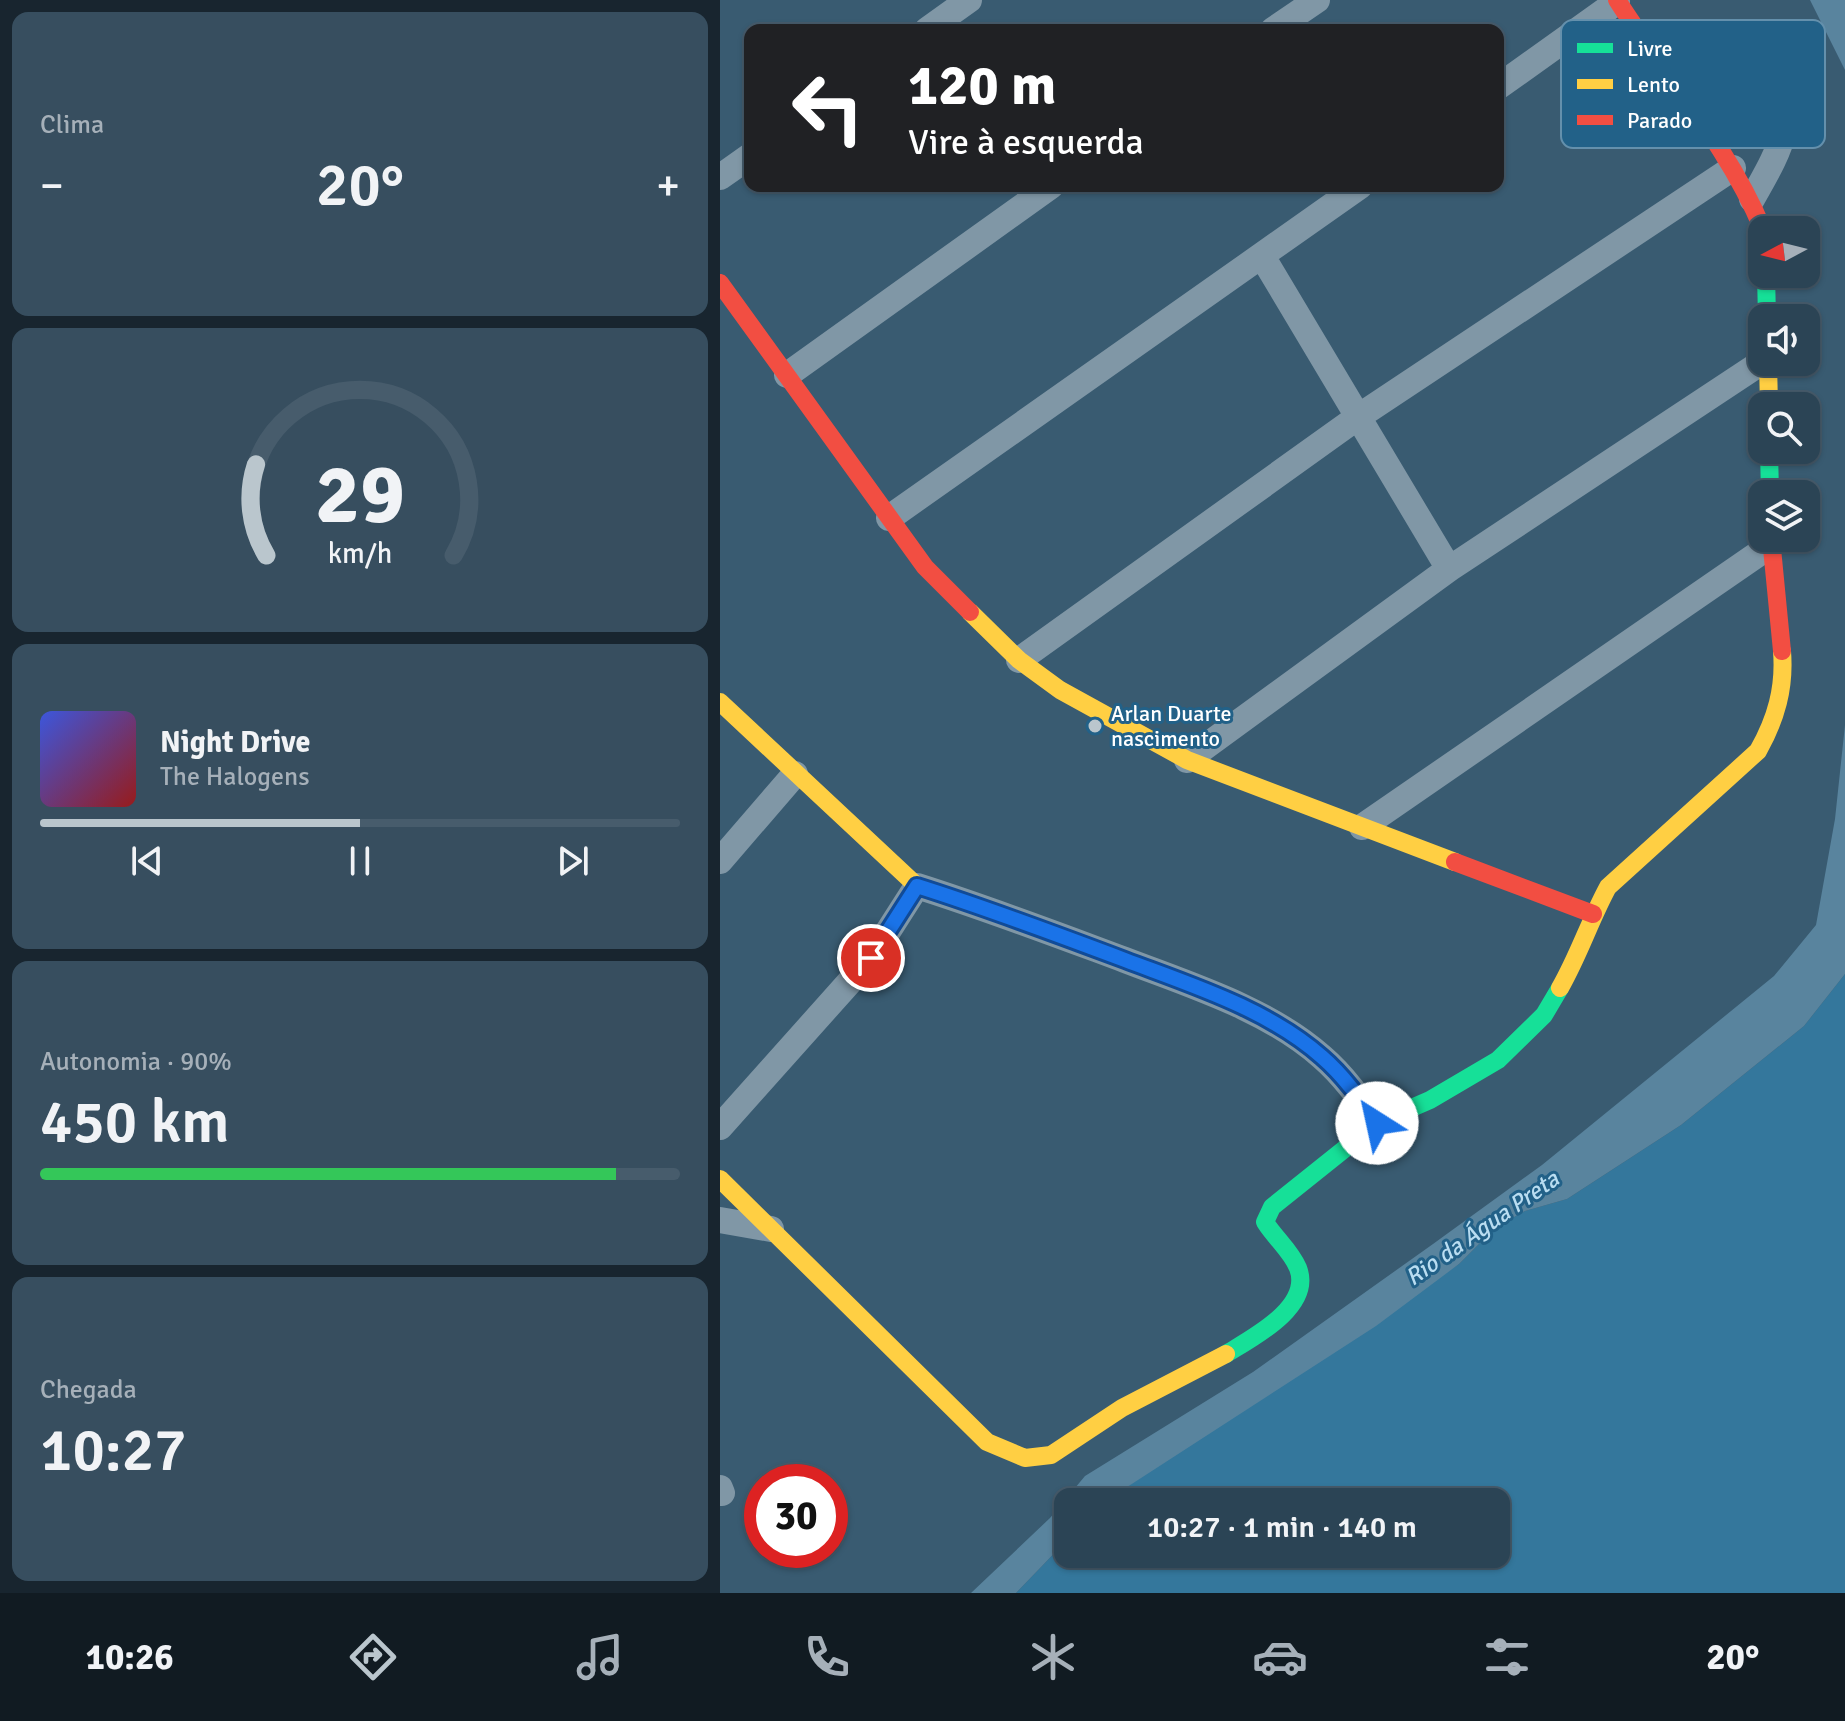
<!DOCTYPE html>
<html lang="pt">
<head>
<meta charset="utf-8">
<style>
  body { margin:0; font-family:Signika,sans-serif; background:#374e5f; color:#f1f3f6; height:100vh; display:flex; flex-direction:column; font-size:30px; white-space:nowrap }
  * { box-sizing:border-box; margin:0 }
  p { font-size:26px; color:#a6b0b9 }
  .icon { flex:none; width:44px; height:44px; fill:none; stroke:currentColor; stroke-width:2; stroke-linecap:round; stroke-linejoin:round }
  .map { position:relative; flex:1; overflow:hidden }
  .details { display:flex; flex-direction:column; gap:12px; padding:12px; background:#18252f; width:720px }
  .details>* { flex:none }
  .top-card { position:absolute; left:24px; top:24px; width:760px; height:168px; border-radius:16px; box-shadow:0 2px 6px #0004,0 0 0 2px #475c6c; background:#202124; color:#fff; overflow:hidden }
  .needle { width:52px; rotate:263deg }
  .controls { position:absolute; left:1028px; top:216px; display:grid; gap:16px }
  .controls a { display:grid; place-items:center; width:72px; height:72px; border-radius:16px; background:#2b4455; box-shadow:0 2px 6px #0004,0 0 0 2px #475c6c; font-size:40px }
  .speed { position:absolute; left:24px; top:1464px; display:flex; gap:16px; font-size:40px; font-weight:700; text-align:center }
  .speed>* { display:grid; place-content:center; width:104px; height:104px; border-radius:50%; background:#2b4455; box-shadow:0 2px 6px #0004,0 0 0 2px #475c6c; line-height:1 }
  .speed .limit { border:12px solid #d22; background:#fff; color:#111 }
  .pin { position:absolute; display:grid; place-items:center; width:68px; height:68px; color:#fff; margin:-34px; border:4px solid #fff; border-radius:50%; box-shadow:0 2px 8px #0007 }
  .me { position:absolute; width:88px; margin:-44px; rotate:325deg; stroke-linejoin:round; filter:drop-shadow(0 0 6px #0008) }
  .turn { display:flex; align-items:center; gap:28px; height:168px; padding:0 32px; font-size:36px }
  .turn .icon { width:104px; height:104px; stroke-width:2.5 }
  .turn b { display:block; font-size:56px; line-height:68px }
  .big { font-size:60px; font-weight:600; line-height:1.1 }
  .details .widget { flex:1; display:flex; flex-direction:column; justify-content:center; gap:12px; min-width:0; padding:0 28px; border-radius:16px; background:#374e5f }
  .details .dial { align-items:center; gap:0 }
  .dial svg { height:208px; overflow:visible; fill:none; stroke:#475c6c; stroke-width:7; stroke-linecap:round; text-anchor:middle }
  .dial text { fill:#f1f3f6; stroke:none }
  .song { display:flex; align-items:center; gap:24px }
  .cover { width:96px; height:96px; border-radius:12px; background:linear-gradient(135deg,hsl(230 70% 55%),hsl(0 70% 35%)) }
  .played { height:8px; border-radius:4px; background:linear-gradient(90deg,#bac6cd 50%,#475c6c 50%) }
  .keys { display:flex; justify-content:space-around; direction:ltr }
  .heat { display:flex; justify-content:space-between; align-items:center; font-size:44px; direction:ltr }
  .charge { height:12px; border-radius:6px; background:linear-gradient(90deg,#34c759 90%,#475c6c 0) }
  .trip { position:absolute; left:334px; top:1488px; width:456px; height:80px; border-radius:16px; background:#2b4455; box-shadow:0 2px 6px #0004,0 0 0 2px #475c6c; font-weight:600; line-height:80px; text-align:center }
  .menu { display:flex; height:128px; justify-content:space-around; align-items:center; background:#111b22; color:#a6b0b9 }
  .menu .icon { width:56px; height:56px }
  .menu .on { color:#bac6cd }
  .menu b { font-size:36px; color:#f1f3f6 }
  main { display:flex; flex:1; min-height:0 }
  .map>svg:first-child { display:block }
</style>
</head>
<body>
<main>
<section class="details">
<div class="widget"><p>Clima</p>
<div class="heat"><a>−</a><b class="big">20°</b><a>+</a></div>
</div>
<div class="widget dial"><svg viewBox="0 0 100 80">
<path d="M14 69A42 42 0 1 1 86 69"/>
<path d="M14 69A42 42 0 0 1 10 34" stroke="#bac6cd"/>
<text x="50" y="56" font-size="32" font-weight="700">29</text>
<text x="50" y="72" font-size="11">km/h</text>
</svg></div>
<div class="widget">
<div class="song"><i class="cover"></i><div><b>Night Drive</b><p>The Halogens</p></div></div>
<div class="played"></div>
<div class="keys"><svg class="icon" aria-label="previous" viewBox="0 0 24 24"><path d="M18 5L8 12l10 7zM5 5v14"/></svg><svg class="icon" aria-label="pause" viewBox="0 0 24 24"><path d="M8 5v14M16 5v14"/></svg><svg class="icon" aria-label="next" viewBox="0 0 24 24"><path d="M6 5l10 7-10 7zM19 5v14"/></svg></div>
</div>
<div class="widget"><p>Autonomia · 90%</p><b class="big">450 km</b><div class="charge"></div></div>
<div class="widget"><p>Chegada</p><b class="big">10:27</b></div>
</section>
<div class="map">
<svg width="1125" height="1593" viewBox="0 0 1125 1593">
  <rect width="100%" height="100%" fill="#395b71"/>
  <!-- green -->
  <path fill="#34779c" d="M1125 974V1593H296L348 1539V1554H776V1502H384L739 1264 776 1227 805 1211 847 1199 961 1125 1084 1026Z"/>
  <!-- water -->
  <path fill="#59849e" d="M1090 0H1125V70Z
    M1125 725V974L1084 1026 961 1125 847 1199 805 1211 776 1227 739 1264 656 1326 384 1502H348V1539L296 1593H251L330 1518 365 1476 533 1372 713 1244 822 1165 1054 976 1096 925 1115 819Z"/>
  <g fill="none" stroke-linecap="round" stroke-linejoin="round">
    <!-- street -->
    <path stroke="#8097a6" stroke-width="26" d="M207 30 249 0
      M553 30 597 0
      M778 87 897 2
      M0 177 30 156
      M1032 199C1066 140 1073 123 1062 55
      M542 256 729 569
      M67 375 331 186
      M169 518 640 186
      M299 660 638 417 1013 168
      M467 760 729 569 1042 362
      M642 827 1051 545
      M0 861 75 774
      M0 1127 151 958 197 886C267 908 335 934 405 960 470 985 548 1009 602 1057 624 1076 640 1099 657 1123
      M0 1220 51 1229
      M0 1488 2 1493"/>
    <!-- fast -->
    <path stroke="#16e098" stroke-width="18" d="M1046 274 1047 318
      M1049 450 1050 494
      M506 1354C532 1338 593 1307 578 1268 571 1251 555 1238 545 1222L552 1207 657 1123 710 1100 778 1060 824 1015 840 988"/>
    <!-- slow -->
    <path stroke="#ffcf43" stroke-width="18" d="M1048 362 1049 406
      M250 612 299 660 340 690 467 760 735 862
      M0 702 197 886
      M840 988C859 955 870 920 888 887L1038 751C1056 719 1065 688 1062 651
      M0 1179 267 1442 305 1458 331 1455 402 1408 506 1354"/>
    <!-- jam -->
    <path stroke="#f24e42" stroke-width="18" d="M897 0C946 77 1008 145 1043 230
      M0 283 205 567 250 612
      M1051 538 1062 651
      M735 862 873 914"/>
  </g>
  <g fill="none" stroke-linecap="round" stroke-linejoin="round">
    <defs>
      <path id="route" d="M151 958 197 886C267 908 336 934 405 960 471 985 548 1009 602 1057 624 1076 640 1099 657 1123"/>
    </defs>
    <!-- route casing -->
    <use href="#route" stroke="#114b97" stroke-width="20"/>
    <!-- route -->
    <use href="#route" stroke="#1a73e8" stroke-width="14"/>
  </g>
  <!-- markers -->
  <circle fill="#bac6cd" stroke="#226188" stroke-width="3" cx="375" cy="726" r="8"/>
  <g text-anchor="middle" dominant-baseline="central" stroke-width="6" stroke-linejoin="round" paint-order="stroke">
    <!-- poi labels -->
    <g font-size="22" fill="#fff" stroke="#226188" text-anchor="start">
      <text x="391" y="713">Arlan Duarte<tspan x="391" dy="25">nascimento</tspan></text>
    </g>
    <!-- water labels -->
    <g font-size="24" font-style="italic" fill="#b9ddf1" stroke="#226188">
      <text transform="translate(762 1228) rotate(-35)">Rio da Água Preta</text>
    </g>
  </g>
  <!-- legend -->
  <rect x="841" y="20" width="264" height="128" rx="12" fill="#226188" stroke="#6490ac" stroke-width="2"/>
  <rect x="857" y="43" width="36" height="10" fill="#16e098"/>
  <rect x="857" y="79" width="36" height="10" fill="#ffcf43"/>
  <rect x="857" y="115" width="36" height="10" fill="#f24e42"/>
  <g font-size="22" fill="#fff">
    <text x="907" y="56">Livre</text>
    <text x="907" y="92">Lento</text>
    <text x="907" y="128">Parado</text>
  </g>
</svg>
<div class="controls">
<a><svg class="needle" viewBox="-14 -14 28 28"><path d="M0-13l5 13h-10z" fill="#e53935"/><path d="M0 13l5-13h-10z" fill="#a6b0b9"/></svg></a>
<a><svg class="icon" aria-label="sound" viewBox="0 0 24 24"><path d="M4 9h4l5-4v14l-5-4H4zM17 9q2 3 0 6"/></svg></a>
<a><svg class="icon" aria-label="search" viewBox="0 0 24 24"><circle cx="10" cy="10" r="6"/><path d="M15 15l6 6"/></svg></a>
<a><svg class="icon" aria-label="layers" viewBox="0 0 24 24"><path d="M12 4l9 5-9 5-9-5zM3 14l9 5 9-5"/></svg></a>
</div>
<div class="speed"><div class="limit">30</div></div>
<div class="pin" style="left:151px;top:958px;background:#d93025"><svg class="icon" aria-label="arrive" viewBox="0 0 24 24"><path d="M6 21V4h12l-3 4 3 4H6"/></svg></div>
<svg class="me" style="left:657px;top:1123px" viewBox="-20 -20 40 40"><circle r="19" fill="#fff"/><path d="M0-13L10 11 0 6-10 11z" fill="#1a73e8"/></svg>
<div class="trip">10:27 · 1 min · 140 m</div>
<div class="top-card">
<div class="turn"><svg class="icon" aria-label="left" viewBox="0 0 24 24"><path d="M17 20v-9H6M10 6l-5 5 5 5"/></svg><div><b>120 m</b>Vire à esquerda</div></div>
</div>
</div>
</main>
<nav class="menu">
<b>10:26</b>
<svg class="icon on" aria-label="directions" viewBox="0 0 24 24"><path d="M12 3l9 9-9 9-9-9zM9 14v-3h6M13 9l2 2-2 2"/></svg>
<svg class="icon" aria-label="music" viewBox="0 0 24 24"><path d="M9 18V5l10-2v13"/><circle cx="6" cy="18" r="3"/><circle cx="16" cy="16" r="3"/></svg>
<svg class="icon" aria-label="phone" viewBox="0 0 24 24"><path d="M5 4h4l2 5-3 2q2 4 5 5l2-3 5 2v4C11 20 4 13 5 4z"/></svg>
<svg class="icon" aria-label="climate" viewBox="0 0 24 24"><path d="M12 3v18M4 7l16 10M4 17L20 7"/></svg>
<svg class="icon" aria-label="car" viewBox="0 0 24 24"><path d="M5 17H2v-5l4-1 3-4h7l3 4 3 1v5h-3M9 17h6M6 11h13"/><circle cx="7" cy="17" r="2"/><circle cx="17" cy="17" r="2"/></svg>
<svg class="icon" aria-label="filters" viewBox="0 0 24 24"><path d="M4 7h16M4 17h16"/><circle cx="9" cy="7" r="2"/><circle cx="15" cy="17" r="2"/></svg>
<b>20°</b>
</nav>
</body>
</html>
